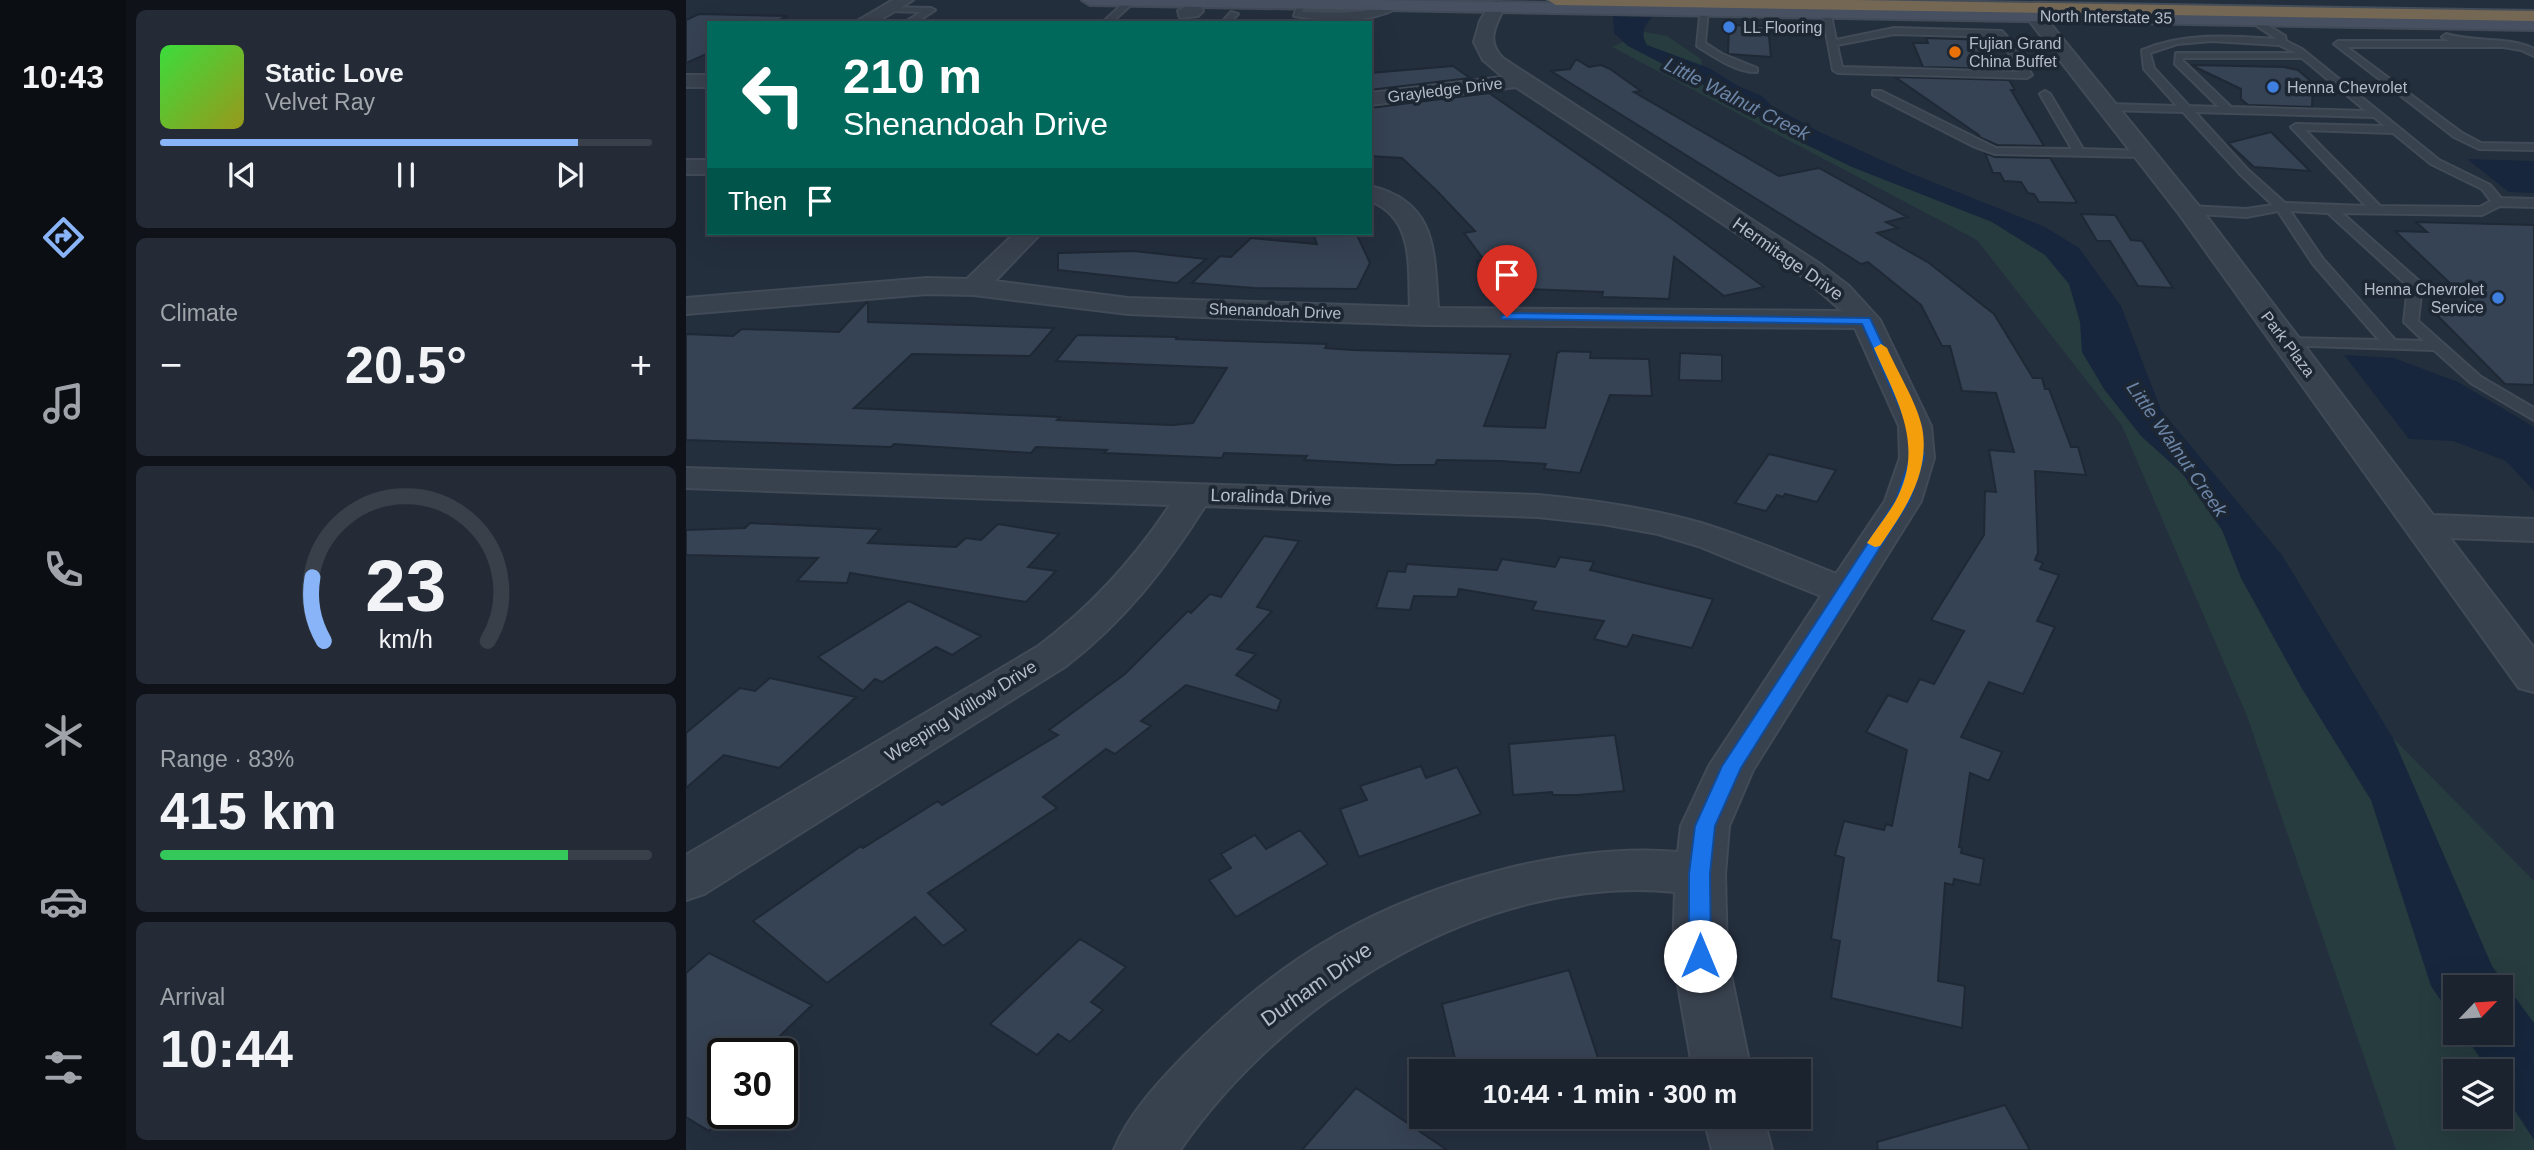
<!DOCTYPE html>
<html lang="en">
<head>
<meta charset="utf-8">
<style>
  body { margin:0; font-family:Helvetica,sans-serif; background:#242b36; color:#f1f3f6; height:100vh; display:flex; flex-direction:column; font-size:26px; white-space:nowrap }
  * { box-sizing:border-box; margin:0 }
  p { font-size:23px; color:#a0a4aa }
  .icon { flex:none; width:38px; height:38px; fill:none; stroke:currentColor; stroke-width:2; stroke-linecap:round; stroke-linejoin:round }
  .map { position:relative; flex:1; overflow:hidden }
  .details { display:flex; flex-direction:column; gap:10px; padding:10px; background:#0f1319; width:560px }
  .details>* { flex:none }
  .guide { position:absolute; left:21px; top:21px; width:665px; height:214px; border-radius:0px; box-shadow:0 7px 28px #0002,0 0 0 2px #39404a; background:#00695c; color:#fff; overflow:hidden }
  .needle { width:46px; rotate:65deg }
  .buttons { position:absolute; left:1757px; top:975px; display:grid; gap:14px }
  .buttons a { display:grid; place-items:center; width:70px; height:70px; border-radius:0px; background:#1b232e; box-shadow:0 7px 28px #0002,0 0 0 2px #39404a; font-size:35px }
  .speed { position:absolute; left:21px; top:1038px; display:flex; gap:14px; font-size:35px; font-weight:700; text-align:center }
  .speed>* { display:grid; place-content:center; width:91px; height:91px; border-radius:50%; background:#1b232e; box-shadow:0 7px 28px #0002,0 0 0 2px #39404a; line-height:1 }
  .speed .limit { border:4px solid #111; border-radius:10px; background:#fff; color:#111 }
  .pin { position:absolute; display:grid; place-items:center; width:60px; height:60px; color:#fff; margin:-72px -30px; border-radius:50% 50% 50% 0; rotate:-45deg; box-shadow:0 0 7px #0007 }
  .pin .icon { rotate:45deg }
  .me { position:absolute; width:77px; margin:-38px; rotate:0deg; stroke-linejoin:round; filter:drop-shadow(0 0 5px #0008) }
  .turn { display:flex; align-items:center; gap:24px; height:147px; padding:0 21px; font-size:32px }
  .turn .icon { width:91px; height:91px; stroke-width:2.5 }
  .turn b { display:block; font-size:49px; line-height:60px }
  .then { display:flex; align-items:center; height:66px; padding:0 21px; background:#0003; gap:14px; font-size:26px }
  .big { font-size:52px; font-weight:800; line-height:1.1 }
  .details .tile { flex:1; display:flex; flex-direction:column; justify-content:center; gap:10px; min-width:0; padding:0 24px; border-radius:10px; background:#242b36 }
  .details .dial { align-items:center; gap:0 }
  .dial svg { height:182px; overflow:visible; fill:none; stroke:#39404a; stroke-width:7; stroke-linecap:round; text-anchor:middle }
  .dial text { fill:#f1f3f6; stroke:none }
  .song { display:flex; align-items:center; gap:21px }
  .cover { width:84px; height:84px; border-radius:10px; background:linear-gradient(135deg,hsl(120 70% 55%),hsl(60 70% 35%)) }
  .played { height:7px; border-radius:4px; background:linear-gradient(90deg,#8ab4f8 85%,#39404a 85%) }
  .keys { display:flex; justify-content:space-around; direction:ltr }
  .heat { display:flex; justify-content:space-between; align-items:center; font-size:38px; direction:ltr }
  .charge { height:10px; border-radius:5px; background:linear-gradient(90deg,#34c759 83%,#39404a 0) }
  .trip { position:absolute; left:723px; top:1059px; width:402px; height:70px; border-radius:0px; background:#1b232e; box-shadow:0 7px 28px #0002,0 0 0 2px #39404a; font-weight:800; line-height:70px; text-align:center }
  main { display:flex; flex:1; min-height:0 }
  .tab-bar { display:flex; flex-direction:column; width:126px; justify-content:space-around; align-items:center; background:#0b0e12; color:#a0a4aa }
  .tab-bar .icon { width:49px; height:49px }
  .tab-bar .selected { color:#8ab4f8 }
  .tab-bar b { font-size:32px; color:#f1f3f6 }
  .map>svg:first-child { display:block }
</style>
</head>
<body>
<main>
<nav class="tab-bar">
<b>10:43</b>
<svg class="icon selected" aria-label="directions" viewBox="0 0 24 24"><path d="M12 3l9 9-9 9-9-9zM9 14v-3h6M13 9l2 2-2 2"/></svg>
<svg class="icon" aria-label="music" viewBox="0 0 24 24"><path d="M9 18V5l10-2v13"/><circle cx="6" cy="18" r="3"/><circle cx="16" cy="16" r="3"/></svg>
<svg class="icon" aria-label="phone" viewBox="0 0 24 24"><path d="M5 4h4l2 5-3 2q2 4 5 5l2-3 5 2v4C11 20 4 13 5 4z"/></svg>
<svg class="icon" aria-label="climate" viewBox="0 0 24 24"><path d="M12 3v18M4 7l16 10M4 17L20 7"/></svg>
<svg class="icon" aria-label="car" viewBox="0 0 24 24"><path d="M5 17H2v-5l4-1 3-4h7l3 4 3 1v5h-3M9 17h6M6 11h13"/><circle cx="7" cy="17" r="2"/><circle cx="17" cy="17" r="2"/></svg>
<svg class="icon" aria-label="filters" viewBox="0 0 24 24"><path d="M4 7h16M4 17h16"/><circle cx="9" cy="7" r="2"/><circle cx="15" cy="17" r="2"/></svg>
</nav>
<section class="details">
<div class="tile">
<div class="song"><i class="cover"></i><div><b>Static Love</b><p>Velvet Ray</p></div></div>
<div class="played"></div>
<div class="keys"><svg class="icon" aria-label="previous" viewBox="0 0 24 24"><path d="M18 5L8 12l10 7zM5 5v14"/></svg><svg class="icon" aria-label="pause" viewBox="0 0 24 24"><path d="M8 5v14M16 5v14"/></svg><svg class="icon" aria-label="next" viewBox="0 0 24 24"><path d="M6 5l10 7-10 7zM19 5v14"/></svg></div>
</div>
<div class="tile"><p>Climate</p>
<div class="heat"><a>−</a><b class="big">20.5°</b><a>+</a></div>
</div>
<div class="tile dial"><svg viewBox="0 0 100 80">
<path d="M14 69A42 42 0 1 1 86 69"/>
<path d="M14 69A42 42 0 0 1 9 41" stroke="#8ab4f8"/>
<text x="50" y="56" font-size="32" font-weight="700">23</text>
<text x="50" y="72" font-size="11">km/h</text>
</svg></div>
<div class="tile"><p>Range · 83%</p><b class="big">415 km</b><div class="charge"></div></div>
<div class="tile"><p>Arrival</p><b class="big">10:44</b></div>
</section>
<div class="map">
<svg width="1848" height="1150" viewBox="0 0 1848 1150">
  <rect width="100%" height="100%" fill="#242f3e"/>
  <!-- green -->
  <path fill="#263c3f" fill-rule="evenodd" d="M959 32 981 36 1015 59 1016 67 1100 117 1207 170 1382 242 1432 318 1475 410 1596 555 1707 738 1848 881V1150H1710L1561 716 1436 426 1291 240 926 47ZM1769 987H1815V1032H1769ZM1769 1071H1815V1116H1769Z"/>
  <!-- water -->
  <path fill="#17263c" d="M927 16 966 17C958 27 954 33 961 45L1023 68 1052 86 1076 96 1086 106 1134 132 1224 173 1359 227 1393 248 1435 306 1475 410 1596 555 1707 738 1806 966 1848 1023V1140L1815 1089V1071H1803L1777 1033 1815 1032V987H1769V1021L1745 986 1685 800 1615 687 1555 578 1536 530 1496 473 1455 436 1418 389 1396 352 1394 322 1383 284 1359 255 1306 222 1166 167 1121 145 1033 93 942 46 928 33Z
    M1781 159 1848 161V193L1823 192Z
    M1658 355 1708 358 1772 382 1848 427V491L1820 461 1767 441 1723 439Z"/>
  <!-- building -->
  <path fill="#364354" stroke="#1f2835" stroke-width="2" d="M13 14 102 16 87 23H23V53L0 63V20Z
    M1043 25 1082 26 1085 57 1042 54Z
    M1240 38 1300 40 1316 69 1237 67 1227 43H1242Z
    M890 59 903 67 915 65 924 69 955 91 948 92 1093 176 1133 168 1221 217 1200 222 1212 228 1191 233 1243 263 1308 314 1347 378H1356L1359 389H1363L1385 447H1392L1400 475 1349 471 1352 553 1349 560 1357 563 1354 569 1373 575 1351 621 1369 627 1337 694 1303 682 1275 737 1316 752 1303 781 1284 773 1273 847 1276 848 1275 853 1298 859 1294 885 1268 879 1267 885 1259 883 1252 981 1279 986 1276 1028 1145 998 1154 941 1145 939 1158 858 1149 855 1158 821 1198 830 1200 824 1206 826 1221 750 1180 732 1202 695 1221 702 1234 679 1248 684 1278 631 1245 620 1298 535 1299 491 1310 492 1303 450 1328 452 1310 393 1276 391 1264 346H1256L1235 305 1182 262 1175 264 865 71 884 69Z
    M1505 65 1598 67 1612 70 1627 83 1626 107 1562 105 1555 99V89Z
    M767 66 784 78 684 90V73Z
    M1209 77 1323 80 1329 90H1325L1358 146 1311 145 1291 136 1293 135Z
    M803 93 989 221 1078 287 1038 296 988 257 983 299 916 297 917 292 841 289 839 295H817L791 261 798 260 778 233 789 231 751 191 716 158 684 156V108Z
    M1585 132 1624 171 1568 167 1542 143Z
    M1299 153 1309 157 1364 158 1391 203 1353 202 1348 194 1342 193 1335 182 1318 181 1314 173H1307Z
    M1395 214 1429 215 1445 240 1456 241 1487 288 1452 286 1424 241H1411Z
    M1730 222 1848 225V385L1819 384 1745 309 1788 310 1764 287H1768L1709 231 1741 232Z
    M627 233H670L684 263 671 289 568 288 506 283 534 256 545 257 565 238 631 244Z
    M448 251 520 259 491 283 372 270V253Z
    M182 301V322L368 328 344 356 226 354 168 408 374 417 371 420 486 425 507 423 541 368 370 361 391 335 491 337 490 339 641 344 639 348 667 350 825 354 798 426 859 428 871 353 875 351 905 352 904 358 963 359 966 396 924 395 894 473 858 469 860 464 814 461 751 460 749 465H709L618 460 621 456 538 453 536 458 418 453 421 450 350 447 345 453 208 444 205 447 0 440V334L47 336 56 329 153 332Z
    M994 353 1036 355V381L993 380Z
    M1083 454 1150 470 1131 502 1099 494 1097 497 1091 495 1080 511 1049 503Z
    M64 523 194 529 182 543 270 547 280 538 295 540 312 524 373 534 342 567 370 571 340 602 164 573 161 583 111 581 132 558 0 555V530L59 528Z
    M578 536 613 541 571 607 586 611 551 649 570 654 550 675 595 700 591 711 500 685 455 721 465 726 429 754 420 749 357 797 371 808 242 893 280 930 257 946 229 917 141 983 67 921 175 846 177 848 252 801 256 805 372 735 363 730 439 674 502 611 505 613 524 594 535 597Z
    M874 557 908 562 904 570 1027 599 1006 648 947 635 941 647 908 639 918 621 846 610 850 602 773 589 771 597 728 596 724 610 690 608 702 571 719 572 721 564 811 570 816 559 869 567Z
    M223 601 295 636 266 655 250 647 196 682 189 679 177 691 132 657Z
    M84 678 170 697 93 768 38 755 0 788V733L54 688 69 691Z
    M929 735 938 791 891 795H867L866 792 827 795 823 744Z
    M735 766 740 778 771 767 795 814 673 857 654 809 681 800 674 786Z
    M614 830 642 864 550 917 523 880 545 868 535 854 569 835 580 849Z
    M394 939 440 967 405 1002 417 1010 384 1042 372 1034 351 1055 304 1024Z
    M23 953 126 1005 75 1054H37V1117L23 1131 0 1117V973Z
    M883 970 914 1064 890 1071H772L756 1004Z
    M670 1088 761 1150H616Z
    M1319 1105 1344 1150H1192L1191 1142Z"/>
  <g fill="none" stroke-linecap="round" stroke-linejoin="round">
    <defs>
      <path id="lane" d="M441 0 449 1 425 23H416Z
        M511 0 518 2 514 5 517 11 512 16 494 18 492 11Z
        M616 1 620 3 616 12C656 13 675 15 713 2L717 4C689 25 641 21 608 16L612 3Z
        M198 7 245 8 249 10 229 23H218L235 12 201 11Z
        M1015 7 1022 9 1019 43 1036 54 1071 68V72C1051 73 1027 56 1011 46Z
        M1140 8 1144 11 1150 40 1208 28 1316 31 1326 43 1374 44 1379 47 1374 50 1330 49 1346 75 1341 78 1152 73 1147 70 1136 11ZM1208 34 1313 37 1334 72 1156 67 1151 45Z
        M545 12 552 14 544 23H535Z
        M1568 17 1599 36 1600 41 1616 49 1753 160 1804 185 1815 198 1848 199V207L1814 206 1796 215 1656 213 1734 282 1736 285 1732 321 1795 377 1848 408V420L1785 383 1748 350 1596 345 1594 342 1601 338 1693 340 1627 264 1592 211 1560 217 1499 213V207L1503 206 1560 209 1587 205 1554 174 1497 112 1421 110 1416 107 1421 104 1491 106 1458 69 1456 50C1500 32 1545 36 1591 39L1565 22ZM1526 41 1593 45 1610 53H1490L1489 64 1533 107 1503 106 1468 68 1464 53 1491 44ZM1497 58H1616L1680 111 1545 107 1497 61ZM1509 112 1688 117 1699 126 1610 124 1605 127 1680 206 1599 203 1562 170ZM1619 130 1707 133 1745 164 1796 189 1805 201 1794 207 1694 206ZM1604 211 1642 213 1722 286 1718 322 1738 341 1709 340 1637 259Z
        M1760 34C1789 43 1823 36 1848 49V56L1835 50 1817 47H1661L1776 133 1795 143 1848 144V150L1793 149 1768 137 1648 44 1652 41H1763L1756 37Z
        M1187 91H1195L1310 148 1386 149 1354 94 1359 91 1364 94 1397 149 1459 151 1465 154 1459 157 1309 154 1287 146 1187 95Z"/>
      <path id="street" d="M207 0H227L189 23H168Z
        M811 1 819 6C809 26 799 42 818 59L1134 264 1163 286 1194 320 1245 426 1248 458 1235 501 1067 770 1043 826 1039 874 1041 956 1065 1071H1007L987 956 989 892C799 873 599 998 494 1150H428C443 1114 470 1085 497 1057 542 1011 594 967 651 935 744 882 884 842 992 852L995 826 1023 766 1135 596 1012 546 972 534 917 524 852 517 519 506C480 568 438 621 380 666L18 894 0 900V855L351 647C405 607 447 561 484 505L0 488V468L852 495C907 500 962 508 1015 523 1061 537 1106 556 1150 574L1199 501 1214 458 1213 426 1169 328 738 325 517 317 442 314 288 295 241 294 0 314V298L241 278 281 279 329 233H355L309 281 442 298 724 307C722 267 729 218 684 201V186C751 202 748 250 752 308L1156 311 1116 276 830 87 684 105V93L817 77 797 60 788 42 794 21 805 3Z
        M1348 10 1354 11 1512 205 1747 515 1848 519V541L1764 538 1848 648V692L1833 688 1494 215 1342 19 1340 15Z
        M0 75H23V87H0Z
        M0 160H23V174H0Z
        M1017 1116H1077L1086 1150H1026Z"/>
      <path id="secondary" d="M396 0H689L1848 20V30L404 5Z"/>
      <path id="highway" d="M862 0H1171L1848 11V21L870 5Z"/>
    </defs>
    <!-- lane casing -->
    <use href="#lane" stroke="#414a57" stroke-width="4"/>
    <!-- street casing -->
    <use href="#street" stroke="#414a57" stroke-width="4"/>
    <!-- secondary casing -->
    <use href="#secondary" stroke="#414a57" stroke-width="4"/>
    <!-- highway casing -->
    <use href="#highway" stroke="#434c59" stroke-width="4"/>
    <!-- lane -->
    <use href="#lane" fill="#38414e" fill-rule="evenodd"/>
    <!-- street -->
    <use href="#street" fill="#38414e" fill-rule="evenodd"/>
    <!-- secondary -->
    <use href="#secondary" fill="#465061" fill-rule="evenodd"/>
    <!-- highway -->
    <use href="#highway" fill="#746855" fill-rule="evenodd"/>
  </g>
  <!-- route -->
  <path fill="#1a73e8" stroke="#114b97" stroke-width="2" d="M821 313 1184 318 1235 426 1238 458 1224 500 1055 768 1029 826 1024 874 1025 956 1022 963 1014 965 1006 963 1003 956V874L1009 826 1036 766 1210 500 1224 458 1222 426 1176 324 816 319 815 317Z"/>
  <!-- slow -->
  <path fill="#f59e0b" d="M1195 344 1201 348C1211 371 1231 403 1236 427 1245 473 1218 511 1194 546L1189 547 1181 543C1190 529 1201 516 1209 502 1240 446 1211 401 1188 348Z"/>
  <!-- markers -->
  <g fill="#3f7fe0" stroke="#1d2633" stroke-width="2.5">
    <circle cx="1043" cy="27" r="7"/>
    <circle cx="1587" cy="87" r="7"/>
    <circle cx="1812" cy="298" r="7"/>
  </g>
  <circle fill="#e8710a" stroke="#1d2633" stroke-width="2.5" cx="1269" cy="52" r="7"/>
  <g text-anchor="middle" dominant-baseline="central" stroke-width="7" stroke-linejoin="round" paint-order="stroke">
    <!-- far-street labels -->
    <g font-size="16" fill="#b4bcc9" stroke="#1d2633">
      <text transform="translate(1420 17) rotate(1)">North Interstate 35</text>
      <text transform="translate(759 90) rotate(-7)">Grayledge Drive</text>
      <text transform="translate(589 311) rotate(2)">Shenandoah Drive</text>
      <text transform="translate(1602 344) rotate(53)">Park Plaza</text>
    </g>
    <!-- far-poi labels -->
    <g font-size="16" fill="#b4bcc9" stroke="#1d2633" text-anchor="start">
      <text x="1057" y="27">LL Flooring</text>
      <text x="1283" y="43">Fujian Grand<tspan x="1283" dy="18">China Buffet</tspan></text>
      <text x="1601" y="87">Henna Chevrolet</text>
      <text x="1798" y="289" text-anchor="end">Henna Chevrolet<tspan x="1798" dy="18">Service</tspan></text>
    </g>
    <!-- street labels -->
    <g font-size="18" fill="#b4bcc9" stroke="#1d2633">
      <text transform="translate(1102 259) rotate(35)">Hermitage Drive</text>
      <text transform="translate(585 497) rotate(2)">Loralinda Drive</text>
      <text transform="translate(275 711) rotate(-32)">Weeping Willow Drive</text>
    </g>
    <!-- water labels -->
    <g font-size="19" font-style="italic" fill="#6d86a8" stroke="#1d2633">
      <text transform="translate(1051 99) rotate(27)">Little Walnut Creek</text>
      <text transform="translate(1491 449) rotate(55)">Little Walnut Creek</text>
    </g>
    <!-- near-street labels -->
    <g font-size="21" fill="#b4bcc9" stroke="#1d2633">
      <text transform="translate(630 984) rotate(-35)">Durham Drive</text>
    </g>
  </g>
</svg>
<div class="buttons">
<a><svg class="needle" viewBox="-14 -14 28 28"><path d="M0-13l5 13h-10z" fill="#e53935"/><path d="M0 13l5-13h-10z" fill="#a0a4aa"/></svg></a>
<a><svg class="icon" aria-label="layers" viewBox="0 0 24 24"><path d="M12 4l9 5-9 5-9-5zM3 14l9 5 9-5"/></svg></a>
</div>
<div class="speed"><div class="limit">30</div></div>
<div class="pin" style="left:821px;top:317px;background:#d93025"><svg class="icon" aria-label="arrive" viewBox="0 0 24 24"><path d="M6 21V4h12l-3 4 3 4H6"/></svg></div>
<svg class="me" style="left:1014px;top:956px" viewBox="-20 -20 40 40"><circle r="19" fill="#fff"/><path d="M0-13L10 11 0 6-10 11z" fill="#1a73e8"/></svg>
<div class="trip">10:44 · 1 min · 300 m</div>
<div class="guide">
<div class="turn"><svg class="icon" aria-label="left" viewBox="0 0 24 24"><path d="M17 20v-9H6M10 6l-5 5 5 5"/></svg><div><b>210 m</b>Shenandoah Drive</div></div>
<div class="then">Then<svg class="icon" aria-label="arrive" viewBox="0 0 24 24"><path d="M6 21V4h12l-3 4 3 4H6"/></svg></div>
</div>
</div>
</main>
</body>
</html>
